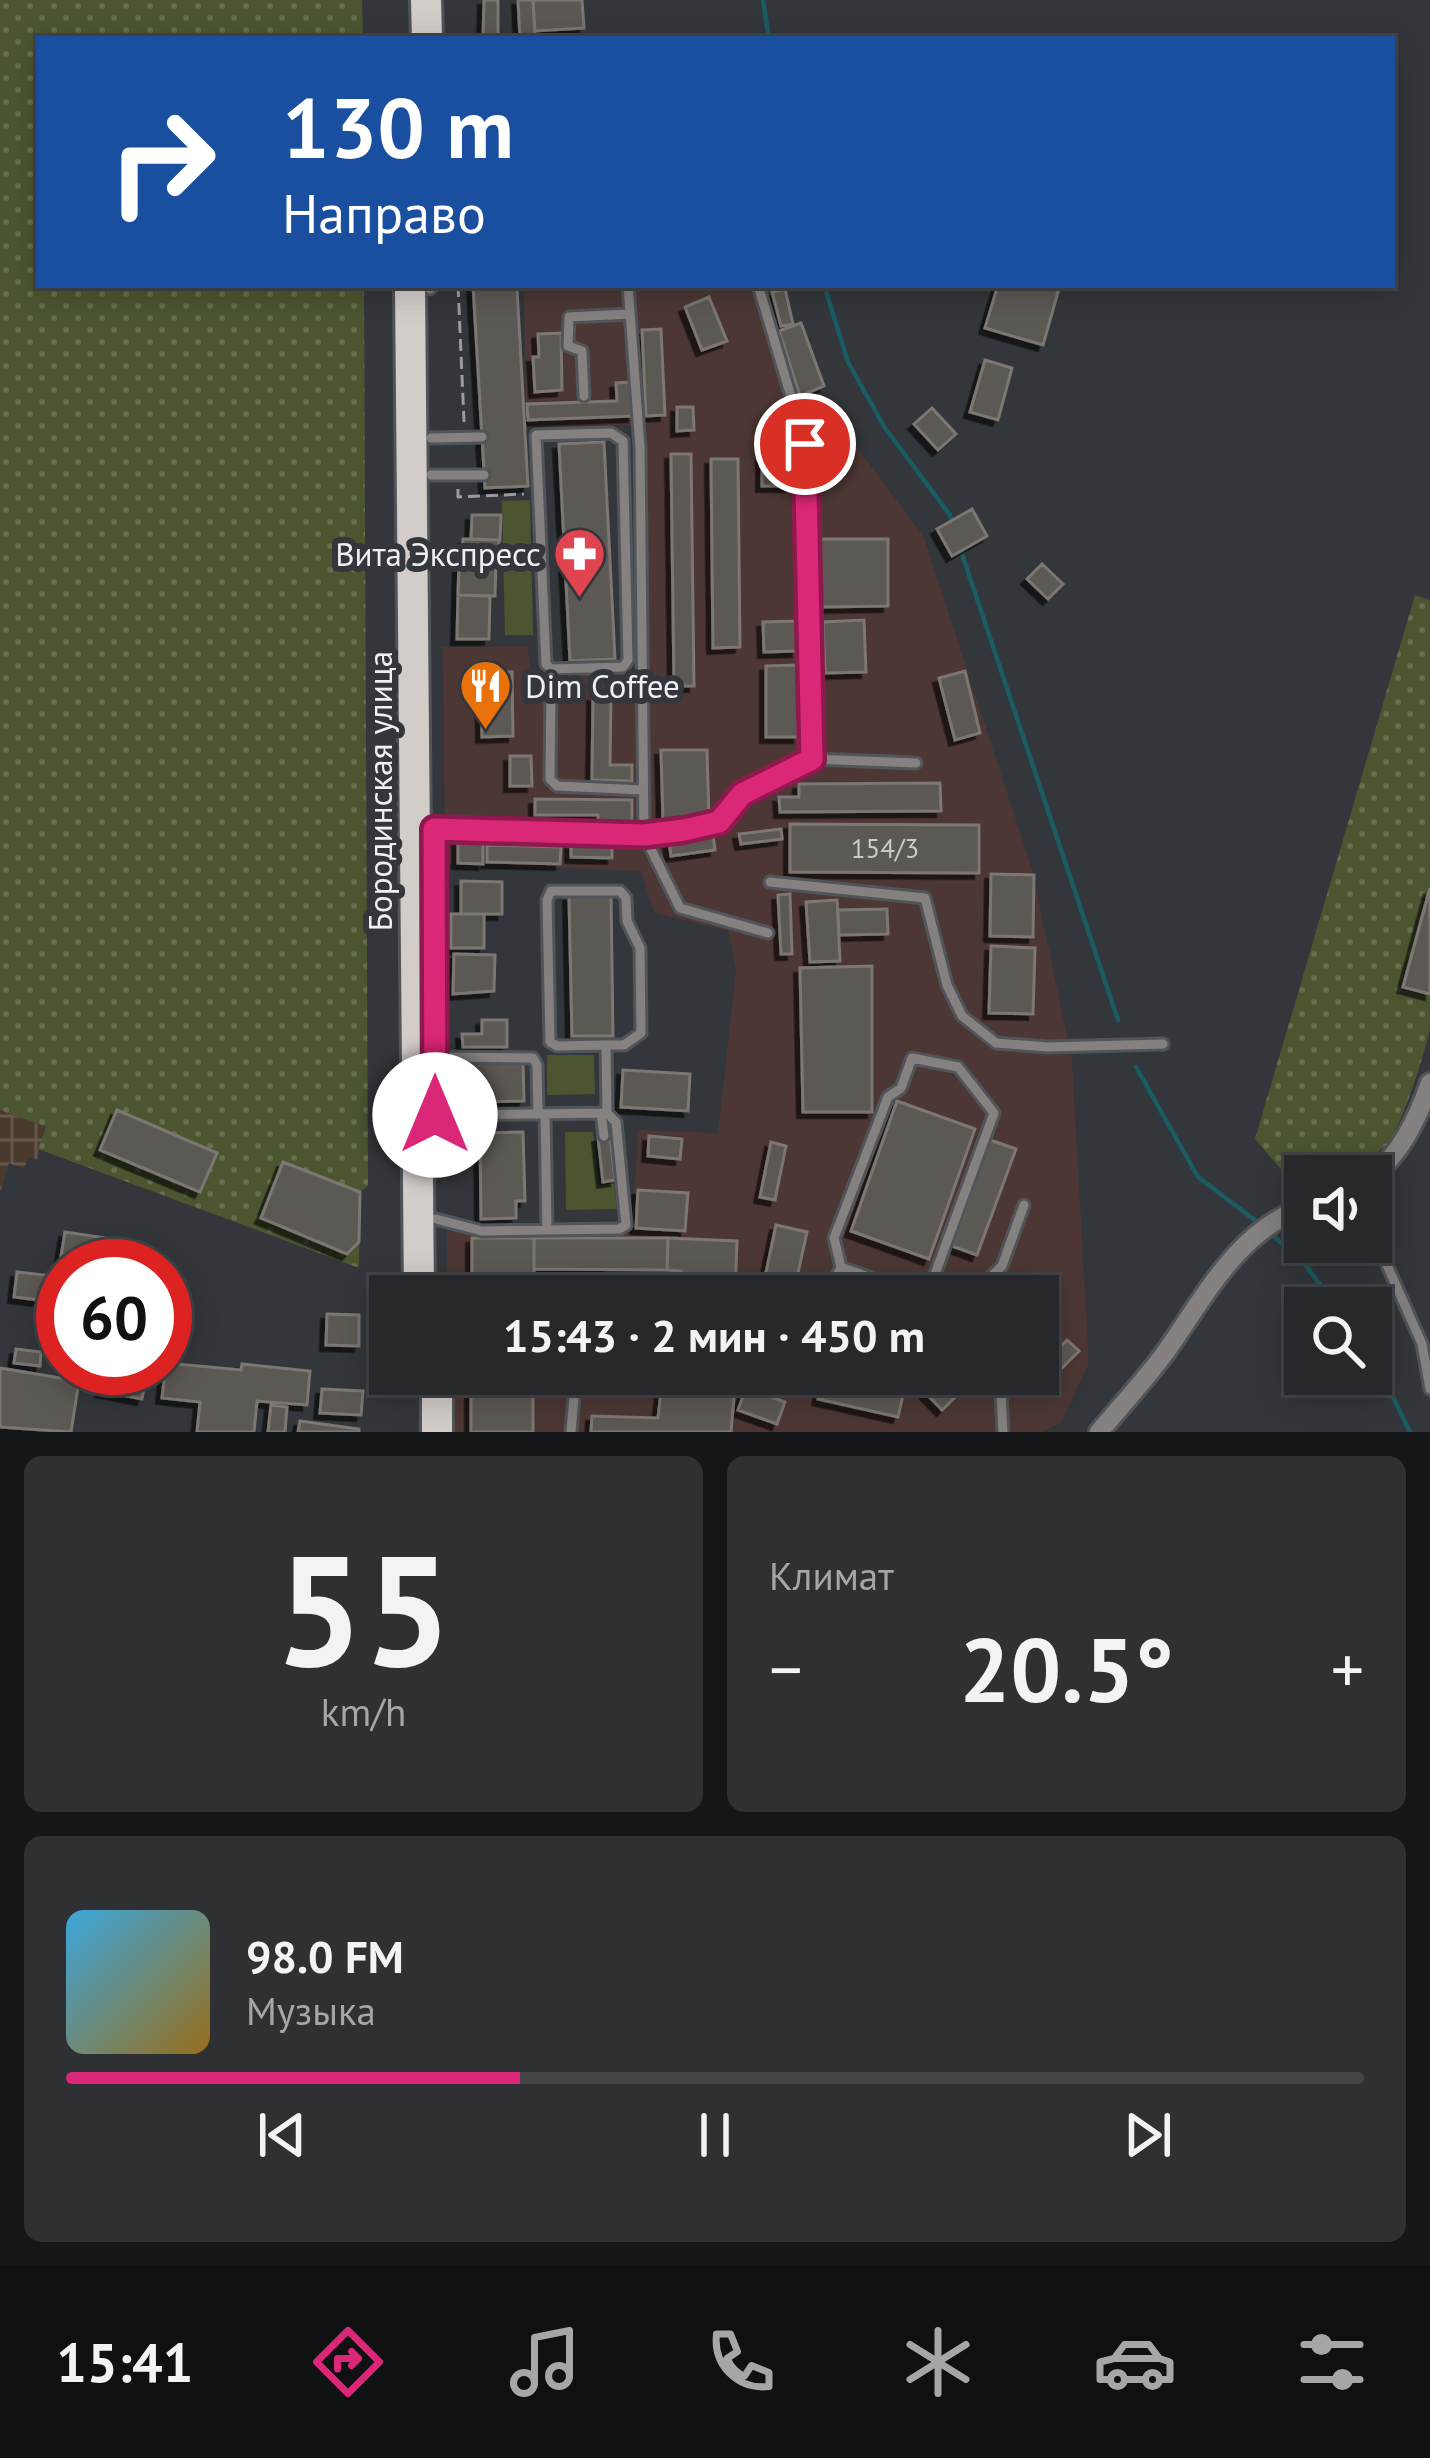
<!DOCTYPE html>
<html lang="ru">
<head>
<meta charset="utf-8">
<style>
  body { margin:0; font-family:"PT Sans",sans-serif; background:#2e3034; color:#f1f3f6; height:100vh; display:flex; flex-direction:column; font-size:45px; white-space:nowrap }
  * { box-sizing:border-box; margin:0 }
  p { font-size:39px; color:#a4a6a9 }
  .icon { flex:none; width:66px; height:66px; fill:none; stroke:currentColor; stroke-width:2; stroke-linecap:round; stroke-linejoin:round }
  .map { position:relative; height:1432px; overflow:hidden }
  .panel { display:flex; flex-direction:column; gap:24px; padding:24px; background:#151618; flex:1 }
  .panel>* { flex:none }
  .top-card { position:absolute; left:36px; top:36px; width:1359px; height:252px; border-radius:0px; box-shadow:0 6px 30px #0003,0 0 0 3px #424448; background:#1a4fa0; color:#fff; overflow:hidden }
  .buttons { position:absolute; left:1284px; top:1155px; display:grid; gap:24px }
  .buttons a { display:grid; place-items:center; width:108px; height:108px; border-radius:0px; background:#26282c; box-shadow:0 6px 30px #0003,0 0 0 3px #424448; font-size:60px }
  .speed { position:absolute; left:36px; top:1239px; display:flex; gap:24px; font-size:60px; font-weight:700; text-align:center }
  .speed>* { display:grid; place-content:center; width:156px; height:156px; border-radius:50%; background:#26282c; box-shadow:0 6px 30px #0003,0 0 0 3px #424448; line-height:1 }
  .speed .limit { border:18px solid #d22; background:#fff; color:#111 }
  .pin { position:absolute; display:grid; place-items:center; width:102px; height:102px; color:#fff; margin:-51px; border:6px solid #fff; border-radius:50%; box-shadow:0 3px 12px #0007 }
  .me { position:absolute; width:132px; margin:-66px; rotate:0deg; stroke-linejoin:round; filter:drop-shadow(0 0 9px #0008) }
  .turn { display:flex; align-items:center; gap:42px; height:252px; padding:0 48px; font-size:54px }
  .turn .icon { width:156px; height:156px; stroke-width:2.5 }
  .turn b { display:block; font-size:84px; line-height:102px }
  .big { font-size:90px; font-weight:700; line-height:1.1 }
  .panel .card { flex:1; display:flex; flex-direction:column; justify-content:center; gap:18px; min-width:0; padding:0 42px; border-radius:18px; background:#2e3034 }
  .panel .dial { align-items:center; gap:0 }
  .dial b { font-size:156px; line-height:1 }
  .song { display:flex; align-items:center; gap:36px }
  .cover { width:144px; height:144px; border-radius:18px; background:linear-gradient(135deg,hsl(200 70% 55%),hsl(40 70% 35%)) }
  .played { height:12px; border-radius:6px; background:linear-gradient(90deg,#db2777 35%,#424448 35%) }
  .keys { display:flex; justify-content:space-around; direction:ltr }
  .heat { display:flex; justify-content:space-between; align-items:center; font-size:66px; direction:ltr }
  .panel .tiles { flex:1; display:grid; gap:24px; grid-template-columns:1fr 1fr }
  .card:last-child { grid-column:span 2 }
  .trip { position:absolute; left:369px; top:1275px; width:690px; height:120px; border-radius:0px; background:#26282c; box-shadow:0 6px 30px #0003,0 0 0 3px #424448; font-weight:700; line-height:120px; text-align:center }
  .tabs { display:flex; height:192px; justify-content:space-around; align-items:center; background:#0f1012; color:#a4a6a9 }
  .tabs .icon { width:84px; height:84px }
  .tabs .selected { color:#db2777 }
  .tabs b { font-size:54px; color:#f1f3f6 }
  .map>svg:first-child { display:block }
</style>
</head>
<body>
<div class="map">
<svg width="1430" height="1432" viewBox="0 0 1430 1432">
  <defs>
    <pattern id="industrial-grid" width="8" height="8" patternUnits="userSpaceOnUse" patternTransform="scale(3)"><rect width="8" height="8" fill="#493a2d"/><path d="M0 4h8M4 0v8" fill="none" stroke="#64574c"/></pattern>
    <pattern id="grass-dots" width="8" height="8" patternUnits="userSpaceOnUse" patternTransform="scale(3)"><rect width="8" height="8" fill="#4b5631"/><path d="M2 2h.1M6 6h.1" fill="none" stroke="#656f4f" stroke-width="1.8" stroke-linecap="round"/></pattern>
    <filter id="shadow"><feDropShadow dx="-5.5" dy="5.5" stdDeviation="0" flood-color="#0009"/></filter>
  </defs>
  <rect width="100%" height="100%" fill="#33363a"/>
  <!-- commercial -->
  <path fill="#4c3734" d="M524 285H763L808 425 834 417 923 535 1032 869 1072 1060 1089 1363 1061 1423 1042 1432H446V1374H1038V1296H447V1231L484 1235 632 1234 638 1130 718 1133 736 970 728 931 654 913 641 871 445 864 443 647 528 646 530 675 648 673 647 425 526 426Z"/>
  <!-- industrial -->
  <path fill="url(#industrial-grid)" d="M0 1110 46 1127 37 1159 28 1157 24 1169 9 1163 0 1193Z"/>
  <!-- grass -->
  <path fill="url(#grass-dots)" d="M0 0H362L363 39H39V285H364L368 1186 360 1192 359 1268 38 1149 46 1127 0 1110Z
    M1415 595 1430 600V1029C1424 1054 1402 1130 1385 1146 1365 1165 1331 1176 1305 1176V1185L1286 1175 1255 1139Z"/>
  <!-- park -->
  <path fill="#4b5631" d="M530 500 533 635H505L502 501Z
    M547 1055H594L595 1094 547 1095Z
    M565 1132H593L599 1185 614 1184 617 1209 566 1210Z"/>
  <g fill="none" stroke-linecap="round" stroke-linejoin="round">
    <!-- stream -->
    <path stroke="#1a5c62" stroke-width="4.5" d="M763 0 769 39
      M824 285 848 362 885 428 950 515 953 526
      M960 548 1118 1020
      M1136 1067 1198 1177 1260 1224
      M1269 1232 1306 1266 1338 1308
      M1371 1352 1410 1432"/>
  </g>
  <!-- building -->
  <path fill="#5c5853" stroke="#7b7772" stroke-width="3" filter="url(#shadow)" d="M484 0H498V39H483Z
    M518 0H533L535 37 520 38Z
    M533 0H582L584 28 535 31Z
    M473 285 517 289 528 486 485 488Z
    M998 285H1060L1043 345 985 328Z
    M785 289 793 324 781 326 772 292Z
    M709 297 727 341 702 350 685 307Z
    M801 323 824 386 800 396 779 331Z
    M661 329 665 415 646 416 642 330Z
    M561 333 562 390 535 392 533 357H539L538 334Z
    M985 360 1012 368 998 420 970 412Z
    M632 382 633 416 528 420 527 404 617 401 616 383Z
    M677 407H693L694 430 677 431Z
    M932 408 956 434 938 450 914 424Z
    M604 442 615 659 570 661 559 444Z
    M671 454H691L694 686H674Z
    M790 454V486H762V455Z
    M711 459H738L740 647 713 648Z
    M972 509 987 536 952 556 937 529Z
    M472 515H501L500 540 471 539Z
    M463 539 499 540 498 563 462 562Z
    M820 539H888V606L821 607Z
    M459 562 496 563 495 596 458 595Z
    M1042 564 1063 584 1048 599 1027 579Z
    M458 595 490 596 489 639H457Z
    M864 620 866 672 825 673 823 622Z
    M796 621 797 651 764 652 763 622Z
    M797 665 798 737H766V666Z
    M965 671 980 733 955 740 939 678Z
    M481 672H512L513 736 482 737Z
    M593 696 611 697 610 765H632V781L592 780Z
    M661 750H707L709 820 663 821Z
    M510 756H531L532 786H510Z
    M940 783 941 811 780 812 779 797H799V784Z
    M535 799 632 800V825H598V815H535Z
    M790 824 979 825V873L790 872Z
    M781 829 782 839 741 844 739 834Z
    M713 835 715 850 671 856 669 841Z
    M458 841 483 842V864L458 863Z
    M571 844 612 845V858L571 857Z
    M487 845 561 847 560 864 487 862Z
    M991 874 1034 875 1033 937 990 936Z
    M461 881 502 882V914H461Z
    M1430 888V994L1403 987Z
    M790 894 792 954H781L778 895Z
    M611 895 613 1036H572L569 896Z
    M837 900 840 961 810 962 806 902Z
    M887 909 888 934 839 935 838 910Z
    M451 914H484V948H451Z
    M991 946 1035 948 1033 1014 989 1013Z
    M454 954 495 955 494 991 453 994Z
    M872 966V1112H803L800 968Z
    M482 1020H507V1047H463L462 1034H482Z
    M471 1061H523L524 1101 472 1102Z
    M623 1070 690 1074 688 1111 621 1107Z
    M897 1101 975 1129 929 1259 851 1231Z
    M117 1110 217 1153 200 1192 100 1150Z
    M523 1132 525 1201H516V1218L481 1219 480 1133Z
    M610 1136 615 1180 603 1182 598 1137Z
    M649 1136 682 1139 680 1159 648 1156Z
    M990 1140 1016 1149 977 1255 952 1246Z
    M771 1142 786 1146 775 1200 760 1197Z
    M283 1162 360 1192 359 1242 347 1254 261 1218Z
    M638 1190 688 1193 685 1231 636 1228Z
    M776 1225 807 1232 793 1296H761Z
    M65 1232 119 1240 116 1266 60 1262Z
    M472 1238H534V1296H472Z
    M534 1238H668L667 1270 534 1269Z
    M668 1238 737 1241 735 1296H680L681 1271 667 1270Z
    M17 1272 63 1277V1303L14 1297Z
    M327 1314 359 1315V1346L326 1345Z
    M1067 1340 1079 1351 1039 1391 1022 1374H1038V1349L1047 1341 1056 1351Z
    M16 1349 41 1352 40 1366 14 1363Z
    M166 1363 241 1370 242 1364 310 1371 307 1405 257 1401 254 1432H197L200 1402 162 1398Z
    M0 1368 79 1381 71 1432 0 1427Z
    M105 1368 147 1373 142 1399 101 1391Z
    M471 1374H533V1432H471Z
    M663 1374H736L731 1432H591L592 1416 658 1418Z
    M743 1374H775L772 1390 741 1383Z
    M824 1374 904 1391 898 1417 818 1399Z
    M926 1374H979L942 1410 916 1383Z
    M746 1388 785 1402 777 1424 738 1410Z
    M322 1389 363 1391 361 1415 320 1413Z
    M271 1405 287 1407 285 1432H268Z
    M300 1421 359 1429V1432H298Z"/>
  <g fill="none" stroke-linecap="round" stroke-linejoin="round">
    <defs>
      <path id="service" d="M758 285 805 444 812 759
        M430 289 434 285
        M584 396 582 351 568 346 569 317 630 314
        M611 433 623 441 628 660 623 667 551 669 546 664 536 435Z
        M431 438 482 437
        M431 475H484
        M551 684 550 779 557 786 643 790
        M434 829 644 835 640 447 628 285
        M770 882 925 898 947 985 962 1016 996 1043 1048 1047 1163 1044
        M768 933 680 908 644 835 719 822 742 794 812 759 916 763
        M435 1057 533 1058 537 1065 538 1114
        M601 1113 604 1136
        M545 1114 547 1230
        M435 1115 607 1113
        M436 1219 482 1231 619 1229 626 1225 616 1122 607 1113 606 1045H624L641 1033 640 948 627 921 626 898 620 891H551L547 900 550 1042 557 1046 606 1045
        M1371 1229 1422 1344 1430 1389
        M841 1267 834 1238 888 1097 901 1088 912 1058 958 1067 994 1113 927 1296
        M582 1296V1289L622 1292V1296
        M826 1296 841 1267 921 1296
        M971 1296 1002 1266 1024 1205
        M1000 1374 1003 1432
        M575 1383 617 1386 618 1374
        M800 1383 803 1374
        M571 1432 576 1374"/>
      <path id="minor" d="M1371 1178C1401 1153 1417 1120 1430 1083
        M1099 1432C1121 1406 1145 1380 1165 1353 1205 1297 1237 1231 1305 1207"/>
      <path id="primary" d="M426 0 427 39
        M410 285 419 1296
        M437 1374V1432"/>
    </defs>
    <!-- service casing -->
    <use href="#service" stroke="#515458" stroke-width="15"/>
    <!-- minor casing -->
    <use href="#minor" stroke="#515458" stroke-width="24"/>
    <!-- primary casing -->
    <use href="#primary" stroke="#515458" stroke-width="36"/>
    <!-- path -->
    <path stroke="#999b9f" stroke-width="3" stroke-dasharray="12 6" stroke-linecap="butt" d="M458 285 464 422
      M458 489V497L524 494"/>
    <!-- service -->
    <use href="#service" stroke="#848180" stroke-width="9"/>
    <!-- minor -->
    <use href="#minor" stroke="#848180" stroke-width="18"/>
    <!-- primary -->
    <use href="#primary" stroke="#d3cdca" stroke-width="30"/>
  </g>
  <g fill="none" stroke-linecap="round" stroke-linejoin="round">
    <defs>
      <path id="route" d="M435 1115 434 829 644 835 684 830 719 822 742 794 812 759 805 444"/>
    </defs>
    <!-- route casing -->
    <use href="#route" stroke="#8e194d" stroke-width="30"/>
    <!-- route -->
    <use href="#route" stroke="#db2777" stroke-width="21"/>
  </g>
  <!-- icons -->
  <defs>
    <symbol id="pharmacy-pin" viewBox="-11 -11 22 30"><path d="M0 17L-7.5 6A9.5 9.5 0 1 1 7.5 6Z" fill="#e0444e" stroke="#33363a"/><path d="M-2-6h4v4h4v4h-4v4h-4v-4h-4v-4h4Z" fill="#fff"/></symbol>
    <symbol id="restaurant-pin" viewBox="-11 -11 22 30"><path d="M0 17L-7.5 6A9.5 9.5 0 1 1 7.5 6Z" fill="#e8710a" stroke="#33363a"/><path d="M-5-6h1v4h1v-4h1v4h1v-4h1v5L-1.5 .5V6h-2V.5L-5-1ZM5-6V6H3V1.5H1.5Q1.5-4 5-6Z" fill="#fff"/></symbol>
  </defs>
  <g fill-rule="evenodd">
    <use href="#pharmacy-pin" x="550" y="524" width="59" height="81"/>
    <use href="#restaurant-pin" x="456" y="656" width="59" height="81"/>
  </g>
  <g text-anchor="middle" dominant-baseline="central" stroke-width="12" stroke-linejoin="round" paint-order="stroke">
    <!-- number labels -->
    <g font-size="27" fill="#cacacb">
      <text x="885" y="848">154/3</text>
    </g>
    <!-- poi labels -->
    <g font-size="33" fill="#eef0f3" stroke="#33363a" text-anchor="end">
      <text x="541" y="553">Вита Экспресс</text>
      <text x="525" y="685" text-anchor="start">Dim Coffee</text>
    </g>
    <!-- street labels -->
    <g font-size="33" fill="#eef0f3" stroke="#33363a">
      <text transform="translate(379 791) rotate(-90)">Бородинская улица</text>
    </g>
  </g>
</svg>
<div class="buttons">
<a><svg class="icon" aria-label="sound" viewBox="0 0 24 24"><path d="M4 9h4l5-4v14l-5-4H4zM17 9q2 3 0 6"/></svg></a>
<a><svg class="icon" aria-label="search" viewBox="0 0 24 24"><circle cx="10" cy="10" r="6"/><path d="M15 15l6 6"/></svg></a>
</div>
<div class="speed"><div class="limit">60</div></div>
<div class="pin" style="left:805px;top:444px;background:#d93025"><svg class="icon" aria-label="arrive" viewBox="0 0 24 24"><path d="M6 21V4h12l-3 4 3 4H6"/></svg></div>
<svg class="me" style="left:435px;top:1115px" viewBox="-20 -20 40 40"><circle r="19" fill="#fff"/><path d="M0-13L10 11 0 6-10 11z" fill="#db2777"/></svg>
<div class="trip">15:43 · 2 мин · 450 m</div>
<div class="top-card">
<div class="turn"><svg class="icon" aria-label="right" viewBox="0 0 24 24"><path d="M7 20v-9h11M14 6l5 5-5 5"/></svg><div><b>130 m</b>Направо</div></div>
</div>
</div>
<section class="panel">
<div class="tiles">
<div class="card dial"><b>55</b><p>km/h</p></div>
<div class="card"><p>Климат</p>
<div class="heat"><a>−</a><b class="big">20.5°</b><a>+</a></div>
</div>
<div class="card">
<div class="song"><i class="cover"></i><div><b>98.0 FM</b><p>Музыка</p></div></div>
<div class="played"></div>
<div class="keys"><svg class="icon" aria-label="previous" viewBox="0 0 24 24"><path d="M18 5L8 12l10 7zM5 5v14"/></svg><svg class="icon" aria-label="pause" viewBox="0 0 24 24"><path d="M8 5v14M16 5v14"/></svg><svg class="icon" aria-label="next" viewBox="0 0 24 24"><path d="M6 5l10 7-10 7zM19 5v14"/></svg></div>
</div>
</div>
</section>
<nav class="tabs">
<b>15:41</b>
<svg class="icon selected" aria-label="directions" viewBox="0 0 24 24"><path d="M12 3l9 9-9 9-9-9zM9 14v-3h6M13 9l2 2-2 2"/></svg>
<svg class="icon" aria-label="music" viewBox="0 0 24 24"><path d="M9 18V5l10-2v13"/><circle cx="6" cy="18" r="3"/><circle cx="16" cy="16" r="3"/></svg>
<svg class="icon" aria-label="phone" viewBox="0 0 24 24"><path d="M5 4h4l2 5-3 2q2 4 5 5l2-3 5 2v4C11 20 4 13 5 4z"/></svg>
<svg class="icon" aria-label="climate" viewBox="0 0 24 24"><path d="M12 3v18M4 7l16 10M4 17L20 7"/></svg>
<svg class="icon" aria-label="car" viewBox="0 0 24 24"><path d="M5 17H2v-5l4-1 3-4h7l3 4 3 1v5h-3M9 17h6M6 11h13"/><circle cx="7" cy="17" r="2"/><circle cx="17" cy="17" r="2"/></svg>
<svg class="icon" aria-label="filters" viewBox="0 0 24 24"><path d="M4 7h16M4 17h16"/><circle cx="9" cy="7" r="2"/><circle cx="15" cy="17" r="2"/></svg>
</nav>
</body>
</html>
